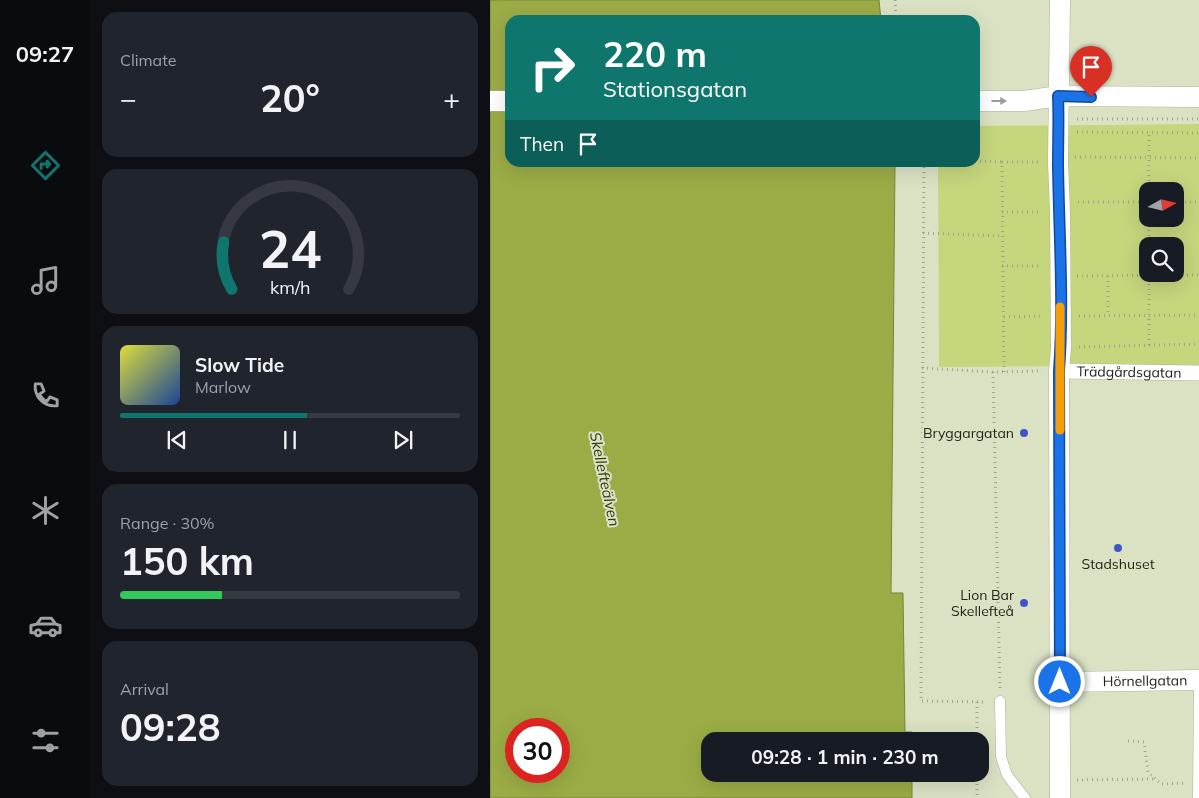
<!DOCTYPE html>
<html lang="en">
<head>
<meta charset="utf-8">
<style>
  body { margin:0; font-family:Mulish,sans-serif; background:#20242c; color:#f1f3f6; height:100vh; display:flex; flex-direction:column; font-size:19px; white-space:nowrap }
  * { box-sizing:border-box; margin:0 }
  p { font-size:16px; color:#9ea1a6 }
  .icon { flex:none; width:28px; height:28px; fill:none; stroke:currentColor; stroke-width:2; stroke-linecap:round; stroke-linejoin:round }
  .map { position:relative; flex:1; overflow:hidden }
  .drawer { display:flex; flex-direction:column; gap:12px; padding:12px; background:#0d0f14; width:400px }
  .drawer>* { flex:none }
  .banner { position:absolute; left:15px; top:15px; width:475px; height:152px; border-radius:15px; box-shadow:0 5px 20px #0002; background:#0f766e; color:#fff; overflow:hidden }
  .needle { width:32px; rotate:82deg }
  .buttons { position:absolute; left:649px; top:182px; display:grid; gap:10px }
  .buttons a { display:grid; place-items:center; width:45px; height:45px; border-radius:10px; background:#171b24; box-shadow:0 5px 20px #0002; font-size:25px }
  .speed { position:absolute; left:15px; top:718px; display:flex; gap:10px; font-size:25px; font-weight:700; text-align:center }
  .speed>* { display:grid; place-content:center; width:65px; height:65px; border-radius:50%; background:#171b24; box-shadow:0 5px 20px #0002; line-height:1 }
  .speed .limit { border:8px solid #d22; background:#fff; color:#111 }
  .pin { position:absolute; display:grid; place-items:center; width:42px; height:42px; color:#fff; margin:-51px -21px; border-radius:50% 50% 50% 0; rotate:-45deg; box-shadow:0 0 5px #0007 }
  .pin .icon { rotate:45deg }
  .me { position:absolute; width:55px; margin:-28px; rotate:0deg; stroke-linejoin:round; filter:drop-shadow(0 0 4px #0008) }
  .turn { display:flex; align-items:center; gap:18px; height:105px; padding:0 15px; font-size:22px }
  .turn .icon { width:65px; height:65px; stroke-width:2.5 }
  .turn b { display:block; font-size:35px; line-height:42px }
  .then { display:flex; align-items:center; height:48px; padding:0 15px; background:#0003; gap:10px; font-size:19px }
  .big { font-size:38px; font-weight:700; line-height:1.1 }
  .drawer .card { flex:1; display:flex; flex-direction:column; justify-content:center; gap:8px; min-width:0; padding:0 18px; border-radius:15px; background:#20242c }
  .drawer .dial { align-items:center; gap:0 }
  .dial svg { height:130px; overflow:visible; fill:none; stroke:#363941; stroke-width:7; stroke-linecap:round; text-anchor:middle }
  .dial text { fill:#f1f3f6; stroke:none }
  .song { display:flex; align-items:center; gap:15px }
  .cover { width:60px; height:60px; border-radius:8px; background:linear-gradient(135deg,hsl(60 70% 55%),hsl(220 70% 35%)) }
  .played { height:5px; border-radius:2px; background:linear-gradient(90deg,#0f766e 55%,#363941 55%) }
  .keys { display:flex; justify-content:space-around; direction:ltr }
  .heat { display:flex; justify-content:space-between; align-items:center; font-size:28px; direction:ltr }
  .charge { height:8px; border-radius:4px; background:linear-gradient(90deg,#34c759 30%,#363941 0) }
  .trip { position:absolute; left:211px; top:732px; width:288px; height:50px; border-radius:15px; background:#171b24; box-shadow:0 5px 20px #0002; font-weight:700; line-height:50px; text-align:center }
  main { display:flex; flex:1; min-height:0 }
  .tabs { display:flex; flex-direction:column; width:90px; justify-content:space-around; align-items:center; background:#090b0e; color:#9ea1a6 }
  .tabs .icon { width:35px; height:35px }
  .tabs .current { color:#0f766e }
  .tabs b { font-size:22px; color:#f1f3f6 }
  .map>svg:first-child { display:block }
</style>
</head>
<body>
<main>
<nav class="tabs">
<b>09:27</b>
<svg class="icon current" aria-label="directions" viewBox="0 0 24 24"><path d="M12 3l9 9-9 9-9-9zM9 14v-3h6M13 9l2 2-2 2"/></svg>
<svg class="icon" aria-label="music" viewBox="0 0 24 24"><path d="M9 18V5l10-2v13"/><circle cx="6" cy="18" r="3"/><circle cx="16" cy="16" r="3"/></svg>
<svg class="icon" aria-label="phone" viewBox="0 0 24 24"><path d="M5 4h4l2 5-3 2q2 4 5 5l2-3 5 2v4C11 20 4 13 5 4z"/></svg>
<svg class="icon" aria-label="climate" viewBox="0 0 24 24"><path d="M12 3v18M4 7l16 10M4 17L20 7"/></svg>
<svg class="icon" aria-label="car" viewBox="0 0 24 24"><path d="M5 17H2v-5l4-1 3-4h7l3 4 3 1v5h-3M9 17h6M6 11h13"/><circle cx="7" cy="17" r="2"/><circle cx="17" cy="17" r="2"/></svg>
<svg class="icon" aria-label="filters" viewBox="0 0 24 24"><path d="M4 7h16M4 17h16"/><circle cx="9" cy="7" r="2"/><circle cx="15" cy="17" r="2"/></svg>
</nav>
<section class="drawer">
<div class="card"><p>Climate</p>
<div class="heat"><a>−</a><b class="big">20°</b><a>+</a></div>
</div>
<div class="card dial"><svg viewBox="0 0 100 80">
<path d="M14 69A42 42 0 1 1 86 69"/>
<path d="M14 69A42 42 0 0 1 9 40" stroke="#0f766e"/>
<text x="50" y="56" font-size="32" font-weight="700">24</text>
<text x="50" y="72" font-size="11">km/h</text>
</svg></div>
<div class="card">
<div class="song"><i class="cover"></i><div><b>Slow Tide</b><p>Marlow</p></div></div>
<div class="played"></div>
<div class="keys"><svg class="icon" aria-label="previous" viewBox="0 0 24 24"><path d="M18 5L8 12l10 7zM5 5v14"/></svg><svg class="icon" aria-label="pause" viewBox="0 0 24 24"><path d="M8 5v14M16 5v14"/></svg><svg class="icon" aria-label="next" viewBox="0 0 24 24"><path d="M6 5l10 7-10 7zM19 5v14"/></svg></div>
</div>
<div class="card"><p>Range · 30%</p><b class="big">150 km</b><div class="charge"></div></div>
<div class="card"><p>Arrival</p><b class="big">09:28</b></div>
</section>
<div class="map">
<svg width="709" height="798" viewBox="0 0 709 798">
  <rect width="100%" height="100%" fill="#dbe2c4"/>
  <!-- green -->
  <path fill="#c5d67d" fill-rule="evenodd" d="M709 124V365L449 367 448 163 485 162V126ZM658 191H685V219H658ZM658 246H685V274H658Z"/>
  <!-- water -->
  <path fill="#9bac46" stroke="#778439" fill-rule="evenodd" d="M0 0H389L391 20H168L166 17H163L162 20H20V162L405 163 401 593H413L415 732H422V741H220V774H422V798H0ZM26 729H69V771H26Z"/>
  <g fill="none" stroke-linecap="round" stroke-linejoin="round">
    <defs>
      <path id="service" d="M510 701 511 757 517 775 535 798
        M708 798 709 680"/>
      <g id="pedestrian">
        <path id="s1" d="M569 371 709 373"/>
      </g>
      <g id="minor">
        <path d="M0 101H20"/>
        <path d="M485 101H534L569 96 709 97"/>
        <path id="s2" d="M570 682 709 680"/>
        <path d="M570 798 569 371 571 348 570 212 568 162 570 0"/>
      </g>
    </defs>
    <!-- service casing -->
    <use href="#service" stroke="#adb396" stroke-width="11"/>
    <!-- pedestrian casing -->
    <use href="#pedestrian" stroke="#adb396" stroke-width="16"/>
    <!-- minor casing -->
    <use href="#minor" stroke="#adb396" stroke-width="21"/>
    <!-- path -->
    <path stroke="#9fa48c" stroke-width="3" stroke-dasharray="1 4" stroke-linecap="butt" d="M405 0 406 20
      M587 119H709
      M587 132 709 133
      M585 157 709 158
      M485 161 512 162
      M434 162 431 701 497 702
      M659 191V133
      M588 202H658
      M685 202H709
      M512 212H552
      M433 233 512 236
      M659 246V219
      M512 266H552
      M587 276 709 275
      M618 276V315
      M589 316 709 315
      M514 317 553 316
      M659 345V276
      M589 347 709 344
      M432 368 503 372 552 371
      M503 372 510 689
      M514 372 512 162H551
      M487 702V741
      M638 741 654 742 658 772 671 784 695 783
      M487 774V798
      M587 780 665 779"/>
    <!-- service -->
    <use href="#service" stroke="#fff" stroke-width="10"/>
    <!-- pedestrian -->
    <use href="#pedestrian" stroke="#fff" stroke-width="15"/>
    <!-- minor -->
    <use href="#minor" stroke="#fff" stroke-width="20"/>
  </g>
  <!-- one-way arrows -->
  <defs><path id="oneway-solid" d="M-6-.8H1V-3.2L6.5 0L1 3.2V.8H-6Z" transform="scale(1.25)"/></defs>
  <use fill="#9c9d98" href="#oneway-solid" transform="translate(509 101)"/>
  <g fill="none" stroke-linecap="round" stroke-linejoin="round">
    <defs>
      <path id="route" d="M570 682 569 371C574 303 569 234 568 165 568 142 569 119 568 96L601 97"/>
    </defs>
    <!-- route casing -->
    <use href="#route" stroke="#114b97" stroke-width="12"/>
    <!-- route -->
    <use href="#route" stroke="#1a73e8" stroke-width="9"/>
    <!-- slow -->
    <path stroke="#f59e0b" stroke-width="9" d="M570 430V307"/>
  </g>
  <!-- markers -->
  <g fill="#4055c8" stroke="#dbe2c4" stroke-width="2">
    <circle cx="534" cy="433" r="5"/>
    <circle cx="628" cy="548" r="5"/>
    <circle cx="534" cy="603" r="5"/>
  </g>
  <g text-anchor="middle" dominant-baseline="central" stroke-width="4" stroke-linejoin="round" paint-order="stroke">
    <!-- street labels -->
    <g font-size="14" fill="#23251a" stroke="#dbe2c4">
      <text stroke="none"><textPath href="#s1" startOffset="70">Trädgårdsgatan</textPath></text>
      <text stroke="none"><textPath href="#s2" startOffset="85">Hörnellgatan</textPath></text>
    </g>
    <!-- poi labels -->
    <g font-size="14" fill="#23251a" stroke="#dbe2c4" text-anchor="end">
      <text x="524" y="433">Bryggargatan</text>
      <text x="628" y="564" text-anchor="middle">Stadshuset</text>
      <text x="524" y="595">Lion Bar<tspan x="524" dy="16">Skellefteå</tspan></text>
    </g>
    <!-- water labels -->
    <g font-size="15" font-style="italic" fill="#31380d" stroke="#dbe2c4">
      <text transform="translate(115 479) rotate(78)">Skellefteälven</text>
    </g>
  </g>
</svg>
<div class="buttons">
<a><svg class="needle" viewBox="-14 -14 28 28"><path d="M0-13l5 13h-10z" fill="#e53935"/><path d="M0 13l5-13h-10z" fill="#9ea1a6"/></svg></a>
<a><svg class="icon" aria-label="search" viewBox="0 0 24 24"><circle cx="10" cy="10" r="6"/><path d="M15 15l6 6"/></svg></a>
</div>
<div class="speed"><div class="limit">30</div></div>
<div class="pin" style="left:601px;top:97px;background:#d93025"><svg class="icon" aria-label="arrive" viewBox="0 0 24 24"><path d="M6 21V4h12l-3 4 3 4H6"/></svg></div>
<svg class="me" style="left:570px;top:682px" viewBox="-20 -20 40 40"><circle r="17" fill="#1a73e8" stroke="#fff" stroke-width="3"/><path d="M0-11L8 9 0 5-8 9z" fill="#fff"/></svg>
<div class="trip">09:28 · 1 min · 230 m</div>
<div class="banner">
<div class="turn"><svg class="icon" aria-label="right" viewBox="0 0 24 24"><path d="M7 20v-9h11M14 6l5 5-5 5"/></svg><div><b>220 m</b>Stationsgatan</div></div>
<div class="then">Then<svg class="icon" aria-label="arrive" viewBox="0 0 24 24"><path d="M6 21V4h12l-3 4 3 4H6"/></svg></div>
</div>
</div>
</main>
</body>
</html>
